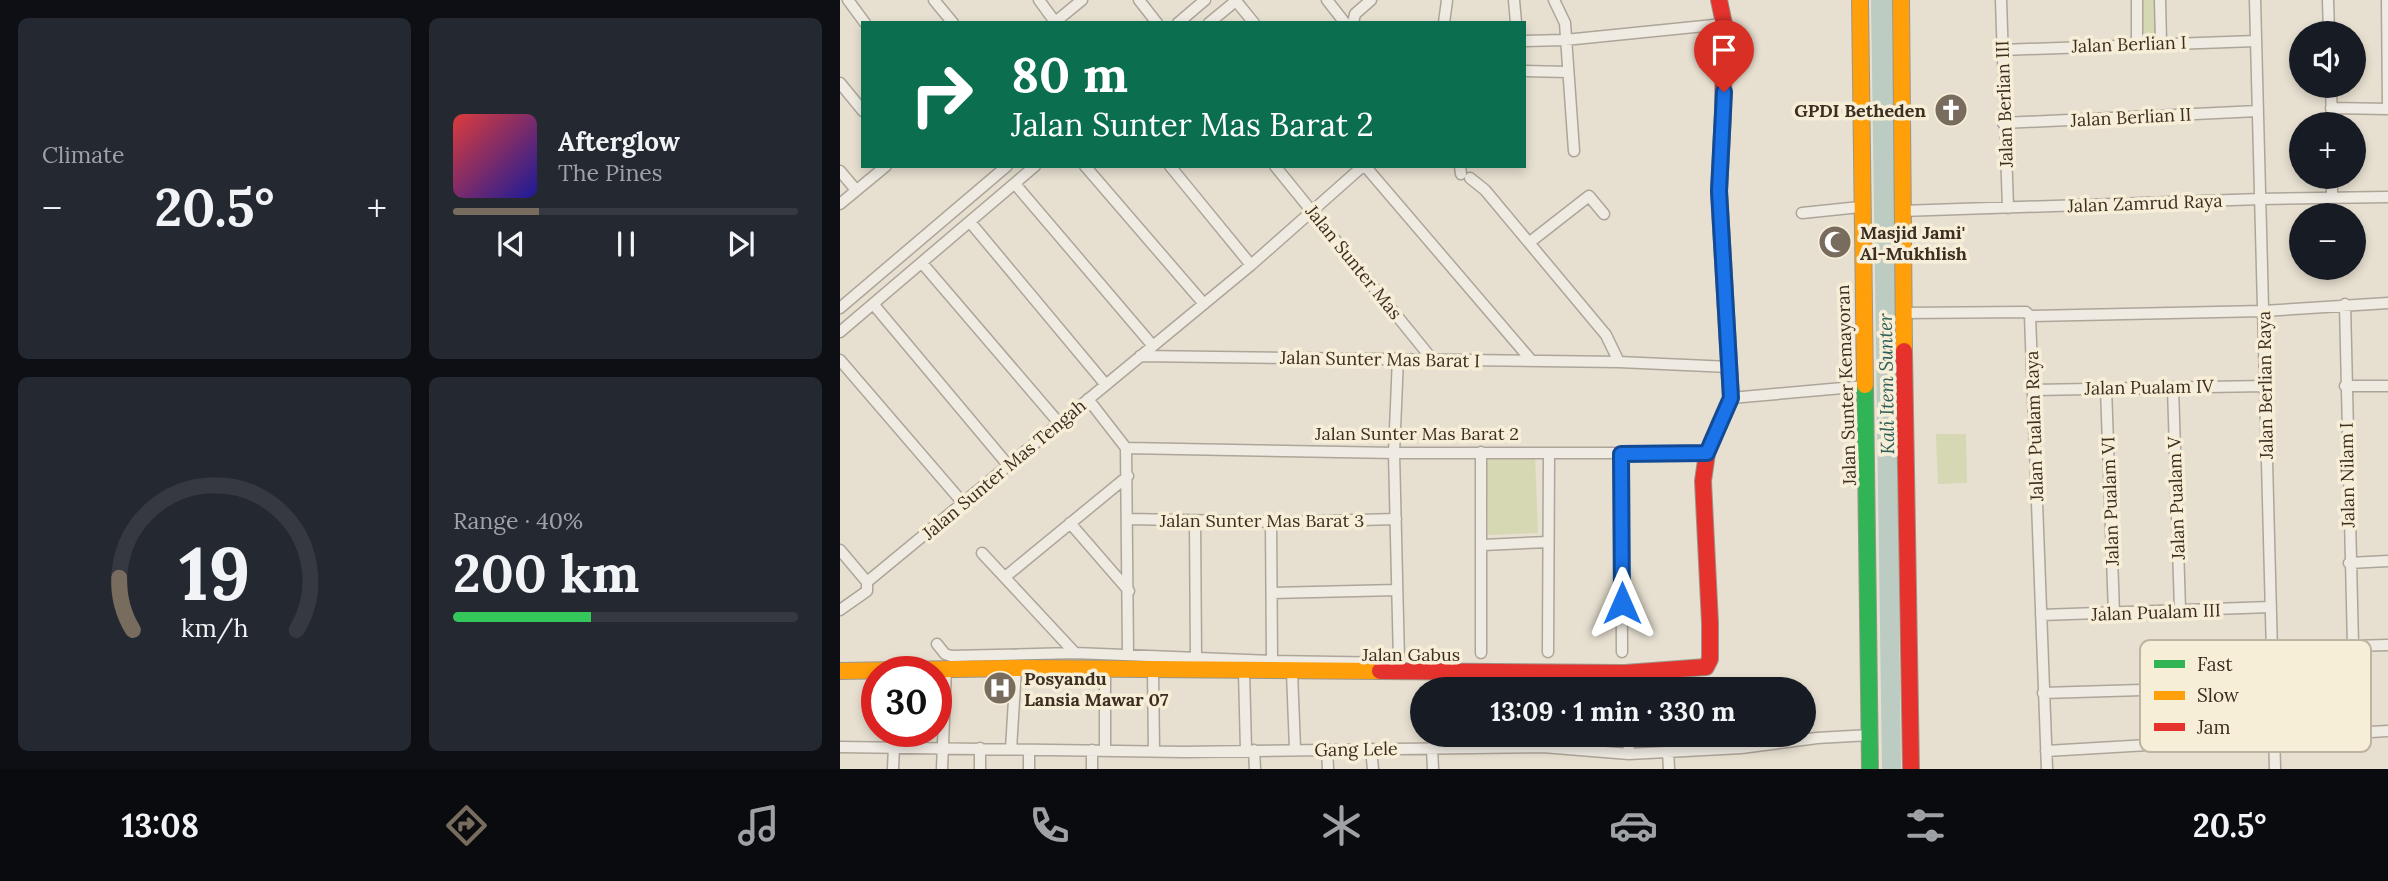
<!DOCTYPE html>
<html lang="en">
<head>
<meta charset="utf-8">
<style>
  body { margin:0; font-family:Lora,serif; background:#242831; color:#f1f3f6; height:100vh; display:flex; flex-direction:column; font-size:26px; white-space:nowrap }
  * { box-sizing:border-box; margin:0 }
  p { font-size:23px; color:#9ea1a6 }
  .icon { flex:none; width:38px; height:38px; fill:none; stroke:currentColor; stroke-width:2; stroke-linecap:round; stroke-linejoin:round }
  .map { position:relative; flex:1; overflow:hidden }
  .panel { display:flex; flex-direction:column; gap:18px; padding:18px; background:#0d0f14; width:840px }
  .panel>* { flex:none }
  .banner { position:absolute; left:21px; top:21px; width:665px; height:147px; border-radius:0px; box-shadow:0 4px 10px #0003; background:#0b6e4f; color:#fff; overflow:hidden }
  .fabs { position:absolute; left:1449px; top:21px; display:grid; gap:14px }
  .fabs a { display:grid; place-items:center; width:77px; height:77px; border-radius:50%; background:#171b24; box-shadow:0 4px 10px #0003; font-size:35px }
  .speed { position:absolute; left:21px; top:656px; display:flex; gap:14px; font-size:35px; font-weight:700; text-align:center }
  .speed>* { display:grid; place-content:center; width:91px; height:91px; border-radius:50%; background:#171b24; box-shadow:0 4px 10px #0003; line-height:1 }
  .speed .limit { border:10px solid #d22; background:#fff; color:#111 }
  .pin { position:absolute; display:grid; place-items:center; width:60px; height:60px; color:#fff; margin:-72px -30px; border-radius:50% 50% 50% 0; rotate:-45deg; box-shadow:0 0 7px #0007 }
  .pin .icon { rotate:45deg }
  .me { position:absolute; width:77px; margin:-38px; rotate:0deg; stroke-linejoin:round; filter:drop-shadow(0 0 5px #0008) }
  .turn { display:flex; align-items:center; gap:24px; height:147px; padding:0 35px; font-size:32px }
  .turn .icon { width:91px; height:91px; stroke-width:2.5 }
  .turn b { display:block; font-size:49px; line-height:60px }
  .big { font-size:52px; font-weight:700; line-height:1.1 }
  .panel .widget { flex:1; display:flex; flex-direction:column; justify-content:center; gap:10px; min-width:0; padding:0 24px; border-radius:10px; background:#242831 }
  .panel .dial { align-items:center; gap:0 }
  .dial svg { height:182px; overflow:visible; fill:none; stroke:#363941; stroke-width:7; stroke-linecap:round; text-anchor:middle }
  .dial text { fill:#f1f3f6; stroke:none }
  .song { display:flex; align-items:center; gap:21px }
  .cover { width:84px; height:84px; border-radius:10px; background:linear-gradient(135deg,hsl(0 70% 55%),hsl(240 70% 35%)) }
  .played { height:7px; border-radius:4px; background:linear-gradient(90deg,#786c5e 25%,#363941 25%) }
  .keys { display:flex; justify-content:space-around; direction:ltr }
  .heat { display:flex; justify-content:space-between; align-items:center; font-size:38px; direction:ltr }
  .charge { height:10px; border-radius:5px; background:linear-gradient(90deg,#34c759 40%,#363941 0) }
  .panel .tiles { flex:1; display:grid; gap:18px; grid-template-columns:repeat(2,1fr) }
  .trip { position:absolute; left:570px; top:677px; width:406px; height:70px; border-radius:35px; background:#171b24; box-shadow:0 4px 10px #0003; font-weight:700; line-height:70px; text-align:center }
  .tabs { display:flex; height:112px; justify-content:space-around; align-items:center; background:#090b0e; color:#9ea1a6 }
  .tabs .icon { width:49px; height:49px }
  .tabs .active { color:#786c5e }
  .tabs b { font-size:32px; color:#f1f3f6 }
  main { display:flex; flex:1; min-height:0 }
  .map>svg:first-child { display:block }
</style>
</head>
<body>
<main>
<section class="panel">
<div class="tiles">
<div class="widget"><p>Climate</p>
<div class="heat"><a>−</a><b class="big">20.5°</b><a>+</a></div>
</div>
<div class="widget">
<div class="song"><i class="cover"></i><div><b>Afterglow</b><p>The Pines</p></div></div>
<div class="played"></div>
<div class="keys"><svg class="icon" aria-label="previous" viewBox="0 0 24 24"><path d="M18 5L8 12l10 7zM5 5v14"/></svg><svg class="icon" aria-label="pause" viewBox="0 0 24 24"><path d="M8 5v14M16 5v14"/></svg><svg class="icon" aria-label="next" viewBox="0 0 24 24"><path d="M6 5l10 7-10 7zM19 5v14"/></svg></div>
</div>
<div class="widget dial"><svg viewBox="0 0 100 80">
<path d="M14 69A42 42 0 1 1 86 69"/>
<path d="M14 69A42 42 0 0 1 8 46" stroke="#786c5e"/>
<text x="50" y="56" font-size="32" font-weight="700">19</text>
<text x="50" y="72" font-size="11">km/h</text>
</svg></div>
<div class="widget"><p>Range · 40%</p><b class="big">200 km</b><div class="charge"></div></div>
</div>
</section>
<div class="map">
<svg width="1548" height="769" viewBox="0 0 1548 769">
  <rect width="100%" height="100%" fill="#e7e0d1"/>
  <!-- green -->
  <path fill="#d6d7b3" d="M1299 0H1319L1318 41H1299Z
    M1096 434H1126L1127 483 1098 484Z
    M695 455 698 533 648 535 646 456Z"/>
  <!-- water -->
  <path fill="#bcccc2" d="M1031 0H1052L1061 769H1042Z"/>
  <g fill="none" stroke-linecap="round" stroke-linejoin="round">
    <defs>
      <path id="street" d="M8 0 25 23
        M94 0 113 23
        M199 0 215 22
        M299 0 317 23
        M487 0 505 23
        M674 0 676 23
        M714 0 725 23 734 151
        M1161 0 1168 208
        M1320 0 1321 42
        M1415 0 1435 769
        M1488 0 1489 33
        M1547 0 1548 109
        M396 1 414 23
        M214 23 242 0
        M338 23 365 0
        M369 23 397 0
        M513 23 515 14 531 0
        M604 23 607 0
        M684 41 725 40 884 24
        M1297 43V0
        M1162 50 1416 41
        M684 71 727 72
        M0 83 23 111
        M1491 86 1492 124
        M1491 108 1548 109
        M1163 123 1418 111
        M245 166 364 304
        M330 166 411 265
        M435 166 592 359
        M525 166 691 360
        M620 166 621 174
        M0 171 16 190
        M1492 177V198
        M630 178 645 190 766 335 779 362
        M175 184 313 346
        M0 204 46 166
        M1061 211 1421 199 1548 197
        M962 213 1020 207
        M130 222 266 385
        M690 242 749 196 764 214
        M82 263 219 423
        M1505 304 1513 646
        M34 305 168 465
        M0 308 167 166
        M1063 313 1186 312 1190 316 1423 311 1548 303
        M1190 316 1207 769
        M0 332 195 166
        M300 356 779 362 890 367
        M0 360 123 503
        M1505 386H1548
        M1333 387 1340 610
        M1266 388 1274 613
        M1193 390 1425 386
        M891 398 1025 386
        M248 399 286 448 288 655
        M286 448 554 453H863
        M781 454 782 652
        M288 519 445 522 556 519
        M355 521 356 659
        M431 521 432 661
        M230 523 289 591
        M643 545 708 542
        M0 550 27 582
        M142 553 235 653
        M1509 563 1548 561
        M165 577 288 476
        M27 582 411 265 523 166
        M432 593 557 590
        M0 610 27 591V582
        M1201 615 1431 607
        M97 644 105 654 111 656 235 653 432 661 556 663 559 661 554 453 558 358
        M1432 648 1548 645
        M708 652 709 453
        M641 653V452
        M313 671 314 751
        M404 671 406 750
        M452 672 455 749
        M700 673 701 690
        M785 673 786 690
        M1203 693 1433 686
        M788 735 789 754
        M61 746V732
        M0 747 344 752 703 747 789 754 901 748 977 738 1030 735
        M140 748V769
        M592 748 593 769
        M171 749 176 668
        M487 749 488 769
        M531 749 533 769
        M189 750V769
        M252 750V769
        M414 750 415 769
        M265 751V671
        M828 751 829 769
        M1206 751 1548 731
        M53 769 54 747
        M102 769 106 668"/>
      <path id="fast" d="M1025 385 1030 769
        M879 425 891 398 879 191 883 114"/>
      <path id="slow" d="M1020 0 1025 385
        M1061 0 1064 351
        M0 671 176 668 540 671"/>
      <path id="jam" d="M879 0 884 24 883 114
        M1064 351 1071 769
        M540 671 785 673 866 667 870 659V623L863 481 867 453 879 425"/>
    </defs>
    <!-- street casing -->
    <use href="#street" stroke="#ada599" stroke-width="13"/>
    <!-- fast casing -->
    <use href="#fast" stroke="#9c958a" stroke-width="18"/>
    <!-- slow casing -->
    <use href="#slow" stroke="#9c958a" stroke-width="18"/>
    <!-- jam casing -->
    <use href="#jam" stroke="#9c958a" stroke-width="18"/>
    <!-- street -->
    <use href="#street" stroke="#efebe3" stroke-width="10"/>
    <!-- fast -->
    <use href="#fast" stroke="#30b455" stroke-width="16"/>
    <!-- slow -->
    <use href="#slow" stroke="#ff9f0a" stroke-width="16"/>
    <!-- jam -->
    <use href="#jam" stroke="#e5322d" stroke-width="16"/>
  </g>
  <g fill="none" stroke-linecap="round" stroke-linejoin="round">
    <defs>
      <path id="route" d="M782 603 781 454 867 453 891 398 879 191 884 92"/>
    </defs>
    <!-- route casing -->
    <use href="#route" stroke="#114b97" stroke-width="18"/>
    <!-- route -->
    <use href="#route" stroke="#1a73e8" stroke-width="12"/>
  </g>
  <!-- icons -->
  <defs>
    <symbol id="church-disc" viewBox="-11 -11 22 22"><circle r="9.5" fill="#786c5e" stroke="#f7eed8"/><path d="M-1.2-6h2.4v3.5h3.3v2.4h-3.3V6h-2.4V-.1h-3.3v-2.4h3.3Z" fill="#fff"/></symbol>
    <symbol id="mosque-disc" viewBox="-11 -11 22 22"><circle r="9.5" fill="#786c5e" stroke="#f7eed8"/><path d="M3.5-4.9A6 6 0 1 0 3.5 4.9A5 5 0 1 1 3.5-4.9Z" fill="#fff"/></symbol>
    <symbol id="hospital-disc" viewBox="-11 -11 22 22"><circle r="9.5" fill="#786c5e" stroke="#f7eed8"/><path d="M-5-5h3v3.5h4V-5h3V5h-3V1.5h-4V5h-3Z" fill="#fff"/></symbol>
  </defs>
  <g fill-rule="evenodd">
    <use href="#church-disc" x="1092" y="91" width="38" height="38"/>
    <use href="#mosque-disc" x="976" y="223" width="38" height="38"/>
    <use href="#hospital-disc" x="141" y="669" width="38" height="38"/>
  </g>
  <g text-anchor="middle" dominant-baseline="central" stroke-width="7" stroke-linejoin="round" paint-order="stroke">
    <!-- street labels -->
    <g font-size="18" fill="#3d2e20" stroke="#f7eed8">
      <text transform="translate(1289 44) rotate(-2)">Jalan Berlian I</text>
      <text transform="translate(1164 104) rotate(-92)">Jalan Berlian III</text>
      <text transform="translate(1291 117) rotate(-3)">Jalan Berlian II</text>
      <text transform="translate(1305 203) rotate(-2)">Jalan Zamrud Raya</text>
      <text transform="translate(514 262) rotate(51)">Jalan Sunter Mas</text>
      <text transform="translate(540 359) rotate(1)">Jalan Sunter Mas Barat I</text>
      <text transform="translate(1006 385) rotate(-92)">Jalan Sunter Kemayoran</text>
      <text transform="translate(1425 385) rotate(-91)">Jalan Berlian Raya</text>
      <text transform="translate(1309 387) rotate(-1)">Jalan Pualam IV</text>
      <text transform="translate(1194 426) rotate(-92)">Jalan Pualam Raya</text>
      <text x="577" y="433">Jalan Sunter Mas Barat 2</text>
      <text transform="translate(164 469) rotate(-40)">Jalan Sunter Mas Tengah</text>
      <text transform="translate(1507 475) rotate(-91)">Jalan Nilam I</text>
      <text transform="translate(1336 498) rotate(-92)">Jalan Pualam V</text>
      <text transform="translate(1270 501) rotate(-92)">Jalan Pualam VI</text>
      <text x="422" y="520">Jalan Sunter Mas Barat 3</text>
      <text transform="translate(1316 612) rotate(-2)">Jalan Pualam III</text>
      <text x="571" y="654">Jalan Gabus</text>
      <text transform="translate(516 749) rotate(-1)">Gang Lele</text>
    </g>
    <!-- poi labels -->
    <g font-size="18" font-weight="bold" fill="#3d2e20" stroke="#f7eed8" text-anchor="start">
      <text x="1086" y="110" text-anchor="end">GPDI Betheden</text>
      <text x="1020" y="232">Masjid Jami'<tspan x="1020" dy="21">Al-Mukhlish</tspan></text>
      <text x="184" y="678">Posyandu<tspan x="184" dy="21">Lansia Mawar 07</tspan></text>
    </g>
    <!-- water labels -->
    <g font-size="19" font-style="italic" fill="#2f5d5a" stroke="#f7eed8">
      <text transform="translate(1046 384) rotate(-91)">Kali Item Sunter</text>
    </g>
  </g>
  <!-- legend -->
  <rect x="1300" y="640" width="231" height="112" rx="10" fill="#f7eed8" stroke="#bfb4a1" stroke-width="2"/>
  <rect x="1314" y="660" width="31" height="8" fill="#30b455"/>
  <rect x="1314" y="691" width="31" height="9" fill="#ff9f0a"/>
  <rect x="1314" y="723" width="31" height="8" fill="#e5322d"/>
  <g font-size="19" fill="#3d2e20">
    <text x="1357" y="671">Fast</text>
    <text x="1357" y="702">Slow</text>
    <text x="1357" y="734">Jam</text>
  </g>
</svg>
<div class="fabs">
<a><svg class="icon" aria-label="sound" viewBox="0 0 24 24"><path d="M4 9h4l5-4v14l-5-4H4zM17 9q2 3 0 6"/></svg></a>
<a>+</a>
<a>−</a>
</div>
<div class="speed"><div class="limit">30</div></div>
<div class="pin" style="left:884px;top:92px;background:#d93025"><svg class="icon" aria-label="arrive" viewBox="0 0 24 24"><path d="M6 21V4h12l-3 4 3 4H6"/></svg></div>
<svg class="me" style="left:782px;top:603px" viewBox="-20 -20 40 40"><path d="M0-17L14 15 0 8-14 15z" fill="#1a73e8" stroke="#fff" stroke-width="4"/></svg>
<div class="trip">13:09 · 1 min · 330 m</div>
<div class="banner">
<div class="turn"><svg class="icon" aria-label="right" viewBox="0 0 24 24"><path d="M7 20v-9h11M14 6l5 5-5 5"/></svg><div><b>80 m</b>Jalan Sunter Mas Barat 2</div></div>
</div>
</div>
</main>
<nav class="tabs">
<b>13:08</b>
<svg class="icon active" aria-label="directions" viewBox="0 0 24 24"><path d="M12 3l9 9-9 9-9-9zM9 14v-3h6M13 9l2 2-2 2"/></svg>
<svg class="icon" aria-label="music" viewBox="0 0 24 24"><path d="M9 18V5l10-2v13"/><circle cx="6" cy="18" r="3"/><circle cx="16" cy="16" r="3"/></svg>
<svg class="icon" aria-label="phone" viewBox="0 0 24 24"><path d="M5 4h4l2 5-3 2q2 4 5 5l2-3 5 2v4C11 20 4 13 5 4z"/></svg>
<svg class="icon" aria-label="climate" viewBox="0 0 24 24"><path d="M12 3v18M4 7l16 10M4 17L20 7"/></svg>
<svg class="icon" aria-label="car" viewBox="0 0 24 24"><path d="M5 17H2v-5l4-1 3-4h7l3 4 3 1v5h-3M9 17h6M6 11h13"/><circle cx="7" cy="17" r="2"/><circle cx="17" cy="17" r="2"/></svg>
<svg class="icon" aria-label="filters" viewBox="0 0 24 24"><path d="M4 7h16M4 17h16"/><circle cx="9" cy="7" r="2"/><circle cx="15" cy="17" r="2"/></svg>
<b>20.5°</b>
</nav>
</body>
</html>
